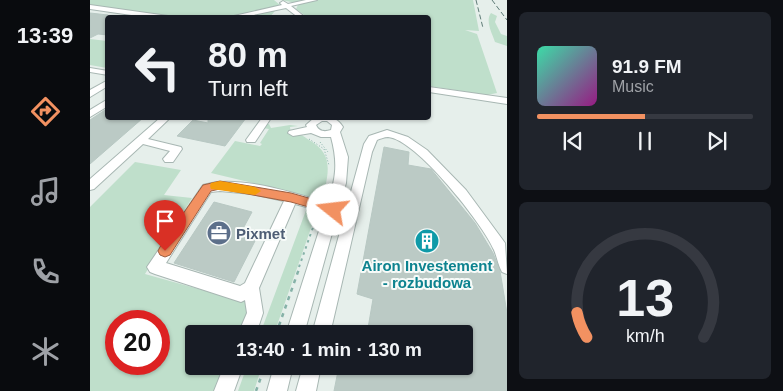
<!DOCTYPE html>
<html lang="en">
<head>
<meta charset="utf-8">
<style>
  body { margin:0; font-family:Arial,sans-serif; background:#20242c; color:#f1f3f6; height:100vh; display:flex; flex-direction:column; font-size:19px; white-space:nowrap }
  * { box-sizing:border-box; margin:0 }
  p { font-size:16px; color:#9ea1a6 }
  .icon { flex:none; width:28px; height:28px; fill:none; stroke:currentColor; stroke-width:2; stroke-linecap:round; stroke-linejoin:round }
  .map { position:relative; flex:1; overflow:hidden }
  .panel { display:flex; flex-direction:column; gap:12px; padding:12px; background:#0d0f14; width:276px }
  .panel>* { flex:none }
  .hud { position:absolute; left:15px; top:15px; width:326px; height:105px; border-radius:5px; box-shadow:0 1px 4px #0004; background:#171b24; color:#f1f3f6; overflow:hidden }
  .speed { position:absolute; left:15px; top:310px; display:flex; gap:10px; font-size:25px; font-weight:700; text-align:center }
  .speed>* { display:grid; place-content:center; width:65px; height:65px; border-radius:50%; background:#171b24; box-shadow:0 1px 4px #0004; line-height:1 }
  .speed .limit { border:8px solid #d22; background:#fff; color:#111 }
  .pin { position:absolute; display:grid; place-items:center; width:42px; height:42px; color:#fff; margin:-51px -21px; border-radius:50% 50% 50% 0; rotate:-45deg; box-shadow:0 0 5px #0007 }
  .pin .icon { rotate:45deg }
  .me { position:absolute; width:55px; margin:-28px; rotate:286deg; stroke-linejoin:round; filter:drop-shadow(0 0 4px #0008) }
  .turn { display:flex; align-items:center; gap:18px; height:105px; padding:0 20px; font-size:22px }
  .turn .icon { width:65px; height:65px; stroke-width:2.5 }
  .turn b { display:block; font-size:35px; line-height:42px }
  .panel .tile { flex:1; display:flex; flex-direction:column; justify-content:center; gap:8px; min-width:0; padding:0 18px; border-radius:8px; background:#20242c }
  .panel .dial { align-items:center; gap:0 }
  .dial svg { height:130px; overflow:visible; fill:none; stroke:#363941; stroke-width:7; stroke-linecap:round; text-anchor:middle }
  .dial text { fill:#f1f3f6; stroke:none }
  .song { display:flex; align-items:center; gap:15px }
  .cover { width:60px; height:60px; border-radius:8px; background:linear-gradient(135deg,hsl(160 70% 55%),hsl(310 70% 35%)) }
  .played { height:5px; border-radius:2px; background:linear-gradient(90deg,#f29161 50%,#363941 50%) }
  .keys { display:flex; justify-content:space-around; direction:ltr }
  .trip { position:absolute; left:95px; top:325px; width:288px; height:50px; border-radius:5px; background:#171b24; box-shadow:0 1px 4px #0004; font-weight:800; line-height:50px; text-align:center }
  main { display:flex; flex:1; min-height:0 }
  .tab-bar { display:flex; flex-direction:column; width:90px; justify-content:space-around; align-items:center; background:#090b0e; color:#9ea1a6 }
  .tab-bar .icon { width:35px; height:35px }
  .tab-bar .selected { color:#f29161 }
  .tab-bar b { font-size:22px; color:#f1f3f6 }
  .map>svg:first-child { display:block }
</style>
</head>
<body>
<main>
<nav class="tab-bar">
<b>13:39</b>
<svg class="icon selected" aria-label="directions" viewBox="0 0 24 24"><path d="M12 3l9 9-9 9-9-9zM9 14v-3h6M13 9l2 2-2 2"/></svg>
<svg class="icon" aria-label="music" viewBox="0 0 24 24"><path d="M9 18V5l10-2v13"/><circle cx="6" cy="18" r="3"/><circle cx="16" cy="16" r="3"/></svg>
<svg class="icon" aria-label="phone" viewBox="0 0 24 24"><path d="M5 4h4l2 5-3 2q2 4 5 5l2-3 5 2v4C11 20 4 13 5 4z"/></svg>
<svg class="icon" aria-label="climate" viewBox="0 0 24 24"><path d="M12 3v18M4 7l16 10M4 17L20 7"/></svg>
</nav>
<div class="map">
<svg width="417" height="391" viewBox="0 0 417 391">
  <rect width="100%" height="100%" fill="#e6efeb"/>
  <!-- green -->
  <path fill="#bfdfcb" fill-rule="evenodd" d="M0 0H184L190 5 179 18H82L0 7Z
    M191 0H383L389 31 375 30 387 34 407 93 397 95 339 86V18L217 17 206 9 208 5 206 3Z
    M401 13 407 16 405 22 411 34 417 36V46L405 42C402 33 395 21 401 13Z
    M0 39 17 41V68L0 65Z
    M177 124H179L181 128 200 125 208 126 200 127 201 135C214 135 210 134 219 140 240 152 240 166 235 188L184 334H170L221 197 121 173 145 141 170 146 172 144 170 143 179 129 173 128Z
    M45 162 91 170 74 195 102 198 55 274 155 302 160 308 149 334H104V366H136L126 391H0V207ZM26 321H69V364H26Z
    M157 366H172L164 391H148Z"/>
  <!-- building -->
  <path fill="#bbcac5" stroke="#b8c8c3" d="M0 13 18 15V35L8 34 0 38Z
    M18 108V118H53L0 164V120Z
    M118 118H156L135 146 87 136 103 120 118 123Z
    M294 147 319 152 318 165 341 169 385 223 403 253 410 271 417 313V391H244L249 366H374V334H277L283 299 267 294Z
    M124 202 162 212 149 236 165 241 144 282 84 263Z"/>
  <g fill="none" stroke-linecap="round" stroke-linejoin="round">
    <defs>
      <path id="minor" d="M216 0H227L201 6 216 18H209L196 8 149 18H135L192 5 190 3 193 1 198 4Z
        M0 5 78 16 81 18H62L0 9Z
        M0 68 18 71V75L0 72Z
        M18 80V86L0 97V90Z
        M339 87 417 98V104L339 92Z
        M18 99V106L0 117V110Z
        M70 118H80L58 139 91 147 92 149 83 162H75L73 159 80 151 53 144 4 189 0 190V179Z
        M172 118H181L165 142H157L156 140Z
        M224 118C236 118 246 115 253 127L250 132 258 157 256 183 214 334H196L235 212 205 204 169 288 173 313 166 334H148L157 313 155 300 151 302 65 274 60 272 57 267 113 185C148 174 204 193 238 203 246 177 248 163 241 137H231L221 133 203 136 198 133 199 131 217 127 216 125ZM232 121H237L242 125 241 130C235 132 229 132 226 125ZM130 191 162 194 194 201 155 283 150 286 76 263 121 192Z
        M297 130 318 137 337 150 376 190 415 243 417 274 412 272C408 265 407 257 404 250 393 224 326 139 298 137 294 137 290 139 287 140L282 152 240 334H222L274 144 279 136Z
        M134 366H153L144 391H124Z
        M184 366H203L197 391H177Z
        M213 366H231L226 391H206Z"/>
    </defs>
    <!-- minor casing -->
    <use href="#minor" stroke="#a8b7b3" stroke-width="2"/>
    <!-- path-far2 -->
    <path stroke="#86b2a8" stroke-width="1" stroke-dasharray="1 2" stroke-linecap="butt" d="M219 139 234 149 239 165
      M230 142 238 152"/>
    <!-- path-far1 -->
    <path stroke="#86b2a8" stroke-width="2" stroke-dasharray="2.5 4" stroke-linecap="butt" d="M209 267 227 216"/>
    <!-- path -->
    <path stroke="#86b2a8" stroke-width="2.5" stroke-dasharray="4 5" stroke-linecap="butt" d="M186 334 210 266
      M166 391 175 366"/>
    <!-- minor -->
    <use href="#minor" fill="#fff" fill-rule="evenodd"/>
    <!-- rail -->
    <path stroke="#5f7c77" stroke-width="1" stroke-dasharray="5 2.5" stroke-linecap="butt" d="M386 0 393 28
      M402 0 417 20"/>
  </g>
  <!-- route -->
  <path fill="#f29161" stroke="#9d5e3f" d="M130 181 201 193 247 206 249 210 247 213 243 214 201 202 130 189 121 191 80 255 75 257 70 255 68 251 70 247 113 185Z"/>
  <!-- slow -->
  <path fill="#f59e0b" d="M130 181 165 187 171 191 165 195 121 189 120 186 121 183Z"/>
  <!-- icons -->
  <defs>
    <symbol id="office-disc" viewBox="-11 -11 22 22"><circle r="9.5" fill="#5c6f8a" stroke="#f7fbf9"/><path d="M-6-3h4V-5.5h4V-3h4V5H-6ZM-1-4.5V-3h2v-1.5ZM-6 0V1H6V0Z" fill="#fff"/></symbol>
    <symbol id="building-disc" viewBox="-11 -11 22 22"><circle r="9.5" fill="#0f9aa8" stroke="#f7fbf9"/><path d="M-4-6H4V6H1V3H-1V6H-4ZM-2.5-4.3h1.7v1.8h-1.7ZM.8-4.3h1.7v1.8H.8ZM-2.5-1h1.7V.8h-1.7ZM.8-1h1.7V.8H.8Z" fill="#fff"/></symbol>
  </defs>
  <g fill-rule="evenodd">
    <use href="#office-disc" x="115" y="219" width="28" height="28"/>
    <use href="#building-disc" x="323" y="227" width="28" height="28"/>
  </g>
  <g text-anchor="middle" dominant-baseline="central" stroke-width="4" stroke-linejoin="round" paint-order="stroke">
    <!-- service labels -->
    <g font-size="15" font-weight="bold" fill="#4e5e75" stroke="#f7fbf9" text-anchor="start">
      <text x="146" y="233">Pixmet</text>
    </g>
    <!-- culture labels -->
    <g font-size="15" font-weight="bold" fill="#0d838f" stroke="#f7fbf9">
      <text x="337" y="265">Airon Investement<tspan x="337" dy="17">- rozbudowa</tspan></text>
    </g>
  </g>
</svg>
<div class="speed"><div class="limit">20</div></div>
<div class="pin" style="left:75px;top:251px;background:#d93025"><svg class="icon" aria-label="arrive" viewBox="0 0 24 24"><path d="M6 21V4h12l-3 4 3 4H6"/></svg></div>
<svg class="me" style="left:243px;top:210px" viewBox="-20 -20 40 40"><circle r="19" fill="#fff"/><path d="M0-13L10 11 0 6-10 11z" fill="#f29161"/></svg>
<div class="trip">13:40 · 1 min · 130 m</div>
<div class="hud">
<div class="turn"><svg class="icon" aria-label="left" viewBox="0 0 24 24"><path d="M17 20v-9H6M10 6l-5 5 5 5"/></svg><div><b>80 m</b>Turn left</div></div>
</div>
</div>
<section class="panel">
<div class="tile">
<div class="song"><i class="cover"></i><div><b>91.9 FM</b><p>Music</p></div></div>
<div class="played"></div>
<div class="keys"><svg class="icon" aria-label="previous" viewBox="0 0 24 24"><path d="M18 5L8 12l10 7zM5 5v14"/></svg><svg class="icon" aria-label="pause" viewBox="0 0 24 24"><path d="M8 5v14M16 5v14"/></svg><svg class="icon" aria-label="next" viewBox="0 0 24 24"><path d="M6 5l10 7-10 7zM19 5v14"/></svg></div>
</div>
<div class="tile dial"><svg viewBox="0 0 100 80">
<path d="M14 69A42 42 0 1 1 86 69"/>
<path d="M14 69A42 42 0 0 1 8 54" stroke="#f29161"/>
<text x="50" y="56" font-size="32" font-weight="700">13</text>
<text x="50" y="72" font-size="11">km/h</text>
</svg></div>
</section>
</main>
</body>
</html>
